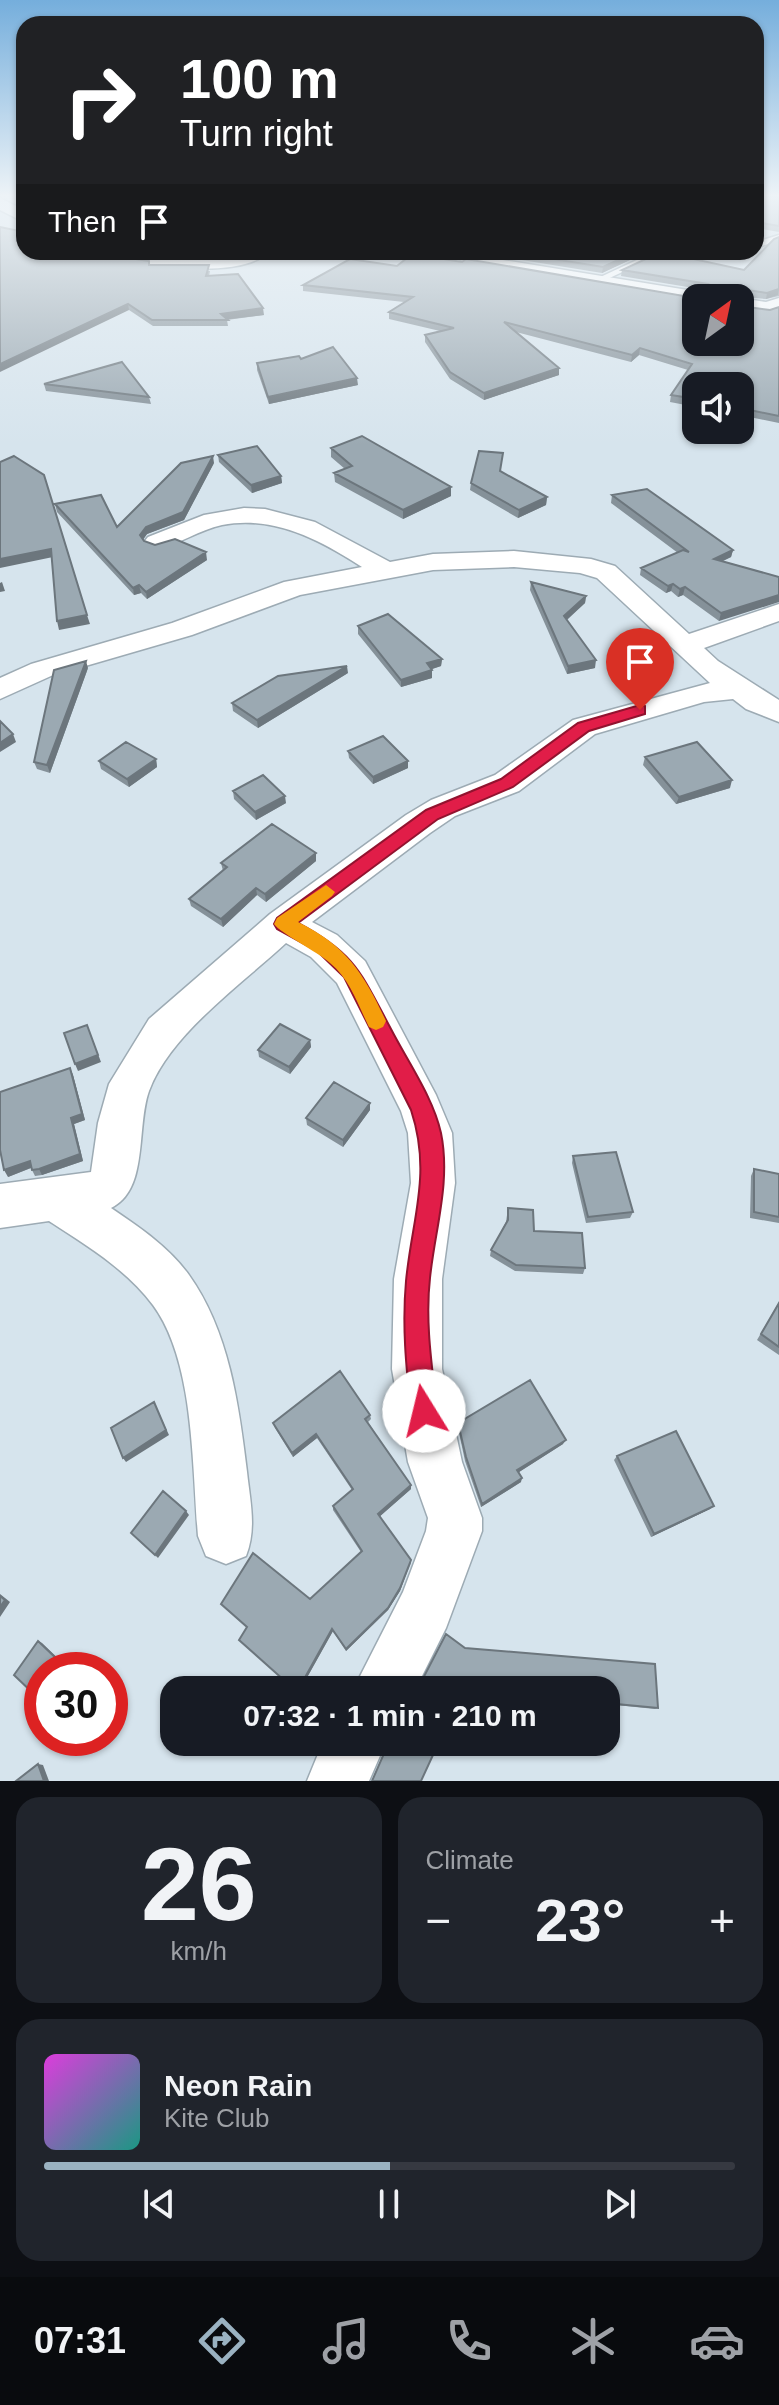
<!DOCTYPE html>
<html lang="en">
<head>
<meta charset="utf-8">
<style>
  body { margin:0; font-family:Helvetica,sans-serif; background:#20242c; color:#f1f3f6; height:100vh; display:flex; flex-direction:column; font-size:30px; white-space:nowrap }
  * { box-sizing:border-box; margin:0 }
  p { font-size:26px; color:#9ea1a6 }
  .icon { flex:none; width:44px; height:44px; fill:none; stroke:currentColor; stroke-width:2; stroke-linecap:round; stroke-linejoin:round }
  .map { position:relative; height:1781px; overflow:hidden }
  .details { display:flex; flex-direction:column; gap:16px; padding:16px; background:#0d0f14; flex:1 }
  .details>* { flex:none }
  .guide { position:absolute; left:16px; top:16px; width:748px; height:244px; border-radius:24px; box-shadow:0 2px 6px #0004; background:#202124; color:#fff; overflow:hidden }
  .needle { width:52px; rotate:33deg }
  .controls { position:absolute; left:682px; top:284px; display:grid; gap:16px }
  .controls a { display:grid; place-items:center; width:72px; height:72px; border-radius:16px; background:#171b24; box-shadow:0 2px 6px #0004; font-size:40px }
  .speed { position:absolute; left:24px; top:1652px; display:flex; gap:16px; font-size:40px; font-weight:700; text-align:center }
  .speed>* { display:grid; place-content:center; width:104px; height:104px; border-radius:50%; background:#171b24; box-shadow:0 2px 6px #0004; line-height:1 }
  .speed .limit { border:12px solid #d22; background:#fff; color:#111 }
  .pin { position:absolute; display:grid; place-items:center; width:68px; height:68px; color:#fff; margin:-82px -34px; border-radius:50% 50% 50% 0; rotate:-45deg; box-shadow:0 0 8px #0007 }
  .pin .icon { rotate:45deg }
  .me { position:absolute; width:88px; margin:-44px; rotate:351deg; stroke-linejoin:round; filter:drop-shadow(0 0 6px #0008) }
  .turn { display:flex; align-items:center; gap:28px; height:168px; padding:0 32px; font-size:36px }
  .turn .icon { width:104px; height:104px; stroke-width:2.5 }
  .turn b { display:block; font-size:56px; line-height:68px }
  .then { display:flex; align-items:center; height:76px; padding:0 32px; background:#0003; gap:16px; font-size:30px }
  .big { font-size:60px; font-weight:600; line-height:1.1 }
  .details .card { flex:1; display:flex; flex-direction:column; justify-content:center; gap:12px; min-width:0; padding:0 28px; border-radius:24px; background:#20242c }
  .details .dial { align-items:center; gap:0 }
  .dial b { font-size:104px; line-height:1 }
  .song { display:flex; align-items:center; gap:24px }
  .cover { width:96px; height:96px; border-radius:12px; background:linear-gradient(135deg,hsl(300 70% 55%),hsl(170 70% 35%)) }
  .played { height:8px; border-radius:4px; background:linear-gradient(90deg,#9ab2c1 50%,#363941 50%) }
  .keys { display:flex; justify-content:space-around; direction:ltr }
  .heat { display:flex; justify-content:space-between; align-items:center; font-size:44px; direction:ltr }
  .details .tiles { flex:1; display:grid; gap:16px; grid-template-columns:1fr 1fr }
  .card:last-child { grid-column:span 2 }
  .trip { position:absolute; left:160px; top:1676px; width:460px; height:80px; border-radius:24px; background:#171b24; box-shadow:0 2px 6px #0004; font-weight:600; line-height:80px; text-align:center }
  .menu { display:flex; height:128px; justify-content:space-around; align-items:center; background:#090b0e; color:#9ea1a6 }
  .menu .icon { width:56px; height:56px }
  .menu .on { color:#9ab2c1 }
  .menu b { font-size:36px; color:#f1f3f6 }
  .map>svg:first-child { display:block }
</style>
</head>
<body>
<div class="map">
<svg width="779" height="1781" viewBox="0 0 779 1781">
  <rect width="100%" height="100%" fill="#d6e4ed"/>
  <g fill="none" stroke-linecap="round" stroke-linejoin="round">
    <defs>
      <path id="service" d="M779 235V240L756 248V242Z
        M654 252H665L601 282 594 280Z"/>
      <path id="minor" d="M0 198 24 210V222L0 210Z
        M101 252 210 257 268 252C241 281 139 265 103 256Z
        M444 252H467L478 256 706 293 715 298H696V302L474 266Z
        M740 298 766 302 779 298V310L767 314 740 310Z
        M244 508 265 509 315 522 390 562 433 554 514 551 591 559 615 566 689 634 779 604V621L704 648 718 661 779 700V722L746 709 733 699 704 702 595 734 519 791 455 816 430 833 312 922 337 935 365 961 436 1095 452 1133 455 1183 442 1279V1369L462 1462 482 1518V1531L446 1628 415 1690H353L403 1592 426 1531 428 1518 408 1462 392 1369 394 1279 411 1183 408 1133 401 1111 337 983 311 957 286 943C242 984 170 1034 149 1091 136 1127 149 1190 111 1208 139 1227 169 1247 189 1275 229 1331 239 1405 247 1472 250 1501 257 1528 246 1556L226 1564 206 1556 198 1536C192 1467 195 1362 153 1305 126 1269 86 1245 49 1221L0 1228V1184L91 1172 98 1123 109 1084 149 1019 270 914 406 815 431 800 495 775 573 720 710 683 597 578 580 573 514 567 433 570 300 595 192 635 51 676 0 699V678L31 664 172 623 284 582 362 567C320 540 274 515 222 525 199 530 179 544 157 550L148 547 144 542 148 537 204 515Z
        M323 1742H386L369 1781H307Z"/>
    </defs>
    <!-- service casing -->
    <use href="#service" stroke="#9dabb4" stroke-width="3"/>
    <!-- minor casing -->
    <use href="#minor" stroke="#9dabb4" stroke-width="3"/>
    <!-- service -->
    <use href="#service" fill="#fff" fill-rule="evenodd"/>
    <!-- minor -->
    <use href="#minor" fill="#fff" fill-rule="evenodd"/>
  </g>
  <!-- wall -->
  <path fill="#859199" d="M756 196H779V232L756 228Z
    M779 237V296L766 299 715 295 706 290 621 276 622 270H744Z
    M24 252 47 258 150 265 210 271 209 276 264 315 227 320 228 326H153L129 310Z
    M485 252H647L602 273 485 254Z
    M397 266 770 310 779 307V423L740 415V386H696V407L670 402 671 395 688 370 639 355 631 362 516 332 559 375 484 400 450 379 425 342V335L440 331 389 319V312L404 302 303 291V285Z
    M301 359 358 385 269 404 257 370V363Z
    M44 384 149 397 151 404 46 391Z
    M331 448 451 487V496L403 519 335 482 334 473 345 469 331 457Z
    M503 453 500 472 547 497 546 505 518 518 470 490 471 483Z
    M218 455 281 476 282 483 252 493 219 462Z
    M214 463 184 520 147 534 143 540 144 541 155 545 207 560 147 599 141 593 134 595 57 512 55 504 117 527Z
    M612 495 733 550 731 557 723 561 779 577 719 621 683 595 678 597 671 591 666 593 640 575 641 568 678 553 611 503Z
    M531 582 586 596 585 603 567 620 595 668 567 674 530 590Z
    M358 626 442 659 441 666 432 669V678L401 687 358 634Z
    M88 668 50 773 37 769 34 762Z
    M348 673 258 728 233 711 232 703Z
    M348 751 408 768 373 784 349 758Z
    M645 757 730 788 676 804 643 765Z
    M156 759 157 767 129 787 101 769 99 761Z
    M233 791 286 803 256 820 234 799Z
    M316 853V861L266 902 257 895 223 927 191 906 189 899 223 871 221 863Z
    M310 1040 311 1047 290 1074 259 1057 258 1050Z
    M70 1068 73 1075 85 1120 74 1124 83 1161 42 1175 35 1176 31 1168 8 1177Z
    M370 1110 343 1147 307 1125 306 1118Z
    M573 1156 633 1212 630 1218 586 1223 572 1163Z
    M754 1169 779 1174V1223L750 1218 751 1176Z
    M508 1208 534 1231 585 1268 583 1274 515 1271 490 1256 491 1250 506 1222Z
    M779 1302V1355L757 1340Z
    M370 1415 371 1419 368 1422 411 1489 380 1516 411 1563 400 1591 388 1610 346 1651 333 1631 300 1690H294L310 1599 361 1552 333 1510V1506L352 1490 317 1438 293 1457 275 1428 273 1423Z
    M458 1423 563 1444 519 1472 521 1482 481 1507 465 1461 458 1428Z
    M617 1456 710 1509 651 1537 614 1460Z
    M446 1634 465 1648 655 1664 658 1708 655 1709 606 1704V1690H417Z"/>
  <!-- shaded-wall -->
  <path fill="#6c767d" d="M635 252H647L602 273 603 267Z
    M779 289 778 295 766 299 767 293Z
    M128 304 129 310 0 372V364Z
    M263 308 264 315 222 320 221 314Z
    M640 348 639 355 631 362 632 355Z
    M559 368V375L484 400V393Z
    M357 378 358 385 269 404 268 397Z
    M213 456 214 463 184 520 147 534 141 542 140 535 146 527Z
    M281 476 282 483 252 493 251 485Z
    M451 487V496L403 519V510Z
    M547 497 546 505 518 518 519 510Z
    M51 549 53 557 0 568V559Z
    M733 550 731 557 712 566 714 559Z
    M206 552 207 560 147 599 146 592Z
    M2 582 5 591 0 592V583Z
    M673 584 671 591 666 593 668 586Z
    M139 585 141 593 134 595 133 588Z
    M685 587 683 595 678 597 680 589Z
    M779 595V602L719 621 721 613Z
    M586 596 585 603 563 623 564 616Z
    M87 615 90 624 59 630 57 621Z
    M442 659 441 666 426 671 427 663Z
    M596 660 595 668 567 674 568 666Z
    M86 661 88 668 50 773 47 765Z
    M347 666 348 673 258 728 257 720Z
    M432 670V678L401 687V680Z
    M13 734 16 742 0 752V743Z
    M156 759 157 767 129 787 127 779Z
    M408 761V768L373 784V777Z
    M732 780 730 788 676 804 679 797Z
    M285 796 286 803 256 820 255 812Z
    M316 853V861L266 902 265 894Z
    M256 888 257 895 223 927 221 919Z
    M87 1025 101 1062 78 1071 75 1064Z
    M310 1040 311 1047 290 1074 289 1067Z
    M70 1068 73 1075 85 1120 74 1124 83 1161 42 1175 39 1169 71 1118Z
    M370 1103V1110L343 1147V1140Z
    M30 1161 33 1167 8 1177 4 1170Z
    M156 1407 169 1435 126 1462 123 1458Z
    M316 1434 317 1438 293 1457 292 1453Z
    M566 1440 563 1444 516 1474 517 1470Z
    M522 1478 521 1482 481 1507 482 1504Z
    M411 1485V1489L378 1518V1514Z
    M714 1506 710 1509 651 1537 654 1534Z
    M186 1511 189 1515 158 1558 155 1555Z
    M411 1560 400 1591 388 1610 346 1651V1649Z
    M0 1594 10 1602 0 1617Z
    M332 1629 333 1631 300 1690H298Z
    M38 1641 42 1643 65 1665 62 1670H56Z
    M38 1764 43 1765 49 1781H44Z"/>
  <!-- building -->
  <path fill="#9ba9b2" stroke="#6c767d" stroke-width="2" d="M756 196H779V226L756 222Z
    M0 227 24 232V252H45V258L122 257 149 261V265H209L206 276 238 274 263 308 221 314 228 320H152L128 304 0 364Z
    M779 237V289L767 293 740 289 739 298H697L700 295H716L718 289 708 284 622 270 661 252 744 270 774 239Z
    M510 252H635L603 267Z
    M412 254 462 262 466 259 696 298V342H740V306L770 310 779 307V416L740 408V386H696V399L671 395 692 364 640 348 632 355 504 322 559 368 484 393 450 372 425 335 454 328 389 312 413 297 303 285 350 259 397 266Z
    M333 347 357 378 268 397 257 363 299 356 301 359Z
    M122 362 149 397 44 384Z
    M362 436 451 487 403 510 334 473 352 466 331 448Z
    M257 446 281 476 251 485 218 455Z
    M479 451 503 453 500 471 547 497 519 510 471 483Z
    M14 456 44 475 87 615 57 621 51 549 0 559V462Z
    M213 456 183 512 146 527 140 535 144 541 155 545 175 539 206 552 146 592 139 585 133 588 55 504 101 495 117 527 181 463Z
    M647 489 733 550 714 559 779 577V595L721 613 685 587 680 589 673 584 668 586 641 568 683 550 689 552 612 495Z
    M531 582 586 596 564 616 596 660 568 666Z
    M388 614 442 659 427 663 432 670 401 680 358 626Z
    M86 661 47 765 34 762 54 670Z
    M347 666 257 720 232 703 278 676Z
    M0 721 13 734 0 743Z
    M383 736 408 761 373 777 348 751Z
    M126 742 156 759 127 779 99 761Z
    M697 742 732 780 679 797 645 757Z
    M263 775 285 796 255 812 233 791Z
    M272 824 316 853 265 894 256 888 221 919 189 899 227 867 221 863Z
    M280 1024 310 1040 289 1067 258 1050Z
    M87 1025 98 1055 75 1064 64 1033Z
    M70 1068 82 1114 71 1118 80 1154 39 1169 32 1170 30 1161 4 1170 0 1150V1092Z
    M334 1082 370 1103 343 1140 306 1118Z
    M616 1152 633 1212 588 1217 573 1156Z
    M754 1169 779 1174V1217L754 1212Z
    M508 1208 533 1210 534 1231 582 1233 585 1268 516 1265 491 1250 508 1220Z
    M779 1303V1347L761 1334Z
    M340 1371 370 1415 365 1419 411 1485 378 1514 411 1560 400 1588 388 1608 346 1649 332 1629 298 1690H295L239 1640 247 1627 221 1604 253 1553 310 1599 362 1551 333 1506 353 1489 316 1434 292 1453 273 1423Z
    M530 1380 566 1440 517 1470 522 1478 482 1504 466 1457 458 1423Z
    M154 1402 166 1430 123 1458 111 1428Z
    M676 1431 714 1506 654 1534 617 1456Z
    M163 1491 186 1511 155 1555 131 1533Z
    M0 1596 5 1600 0 1607Z
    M446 1634 465 1648 655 1664 658 1708 606 1703V1690H417Z
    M38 1641 61 1663 56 1670H42V1690L37 1697 14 1675Z
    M389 1742H439L421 1781H372Z
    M38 1764 44 1781H16Z"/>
  <!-- sky -->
  <linearGradient id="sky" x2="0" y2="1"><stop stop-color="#75aedc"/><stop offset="0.44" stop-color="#edf3f7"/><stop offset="1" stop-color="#edf3f7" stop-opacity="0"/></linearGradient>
  <rect width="779" height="445" fill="url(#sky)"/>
  <!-- route -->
  <path fill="#e11d48" stroke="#92132f" stroke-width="2" d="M640 705 645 706V714L589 731 513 787 438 819 298 923C356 954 361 973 391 1029 408 1062 433 1097 441 1133 451 1182 435 1229 430 1278 425 1322 432 1366 437 1411L433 1420 424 1424 414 1420 411 1411C406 1367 402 1325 406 1281 412 1218 432 1174 411 1110L344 977 317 951 277 929 274 924 277 918 426 810 501 779 578 723Z"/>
  <!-- slow -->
  <path fill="#f59e0b" d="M326 885 335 892 332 896 298 922C347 946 364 974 386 1021L383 1027 376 1030 369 1027C358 1005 350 979 330 963 318 952 280 933 274 924L277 918Z"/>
</svg>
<div class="controls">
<a><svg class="needle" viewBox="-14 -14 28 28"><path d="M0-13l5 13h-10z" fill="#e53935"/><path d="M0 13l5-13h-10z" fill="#9ea1a6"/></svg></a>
<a><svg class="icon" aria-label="sound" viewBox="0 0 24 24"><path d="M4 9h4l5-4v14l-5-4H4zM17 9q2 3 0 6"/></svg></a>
</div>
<div class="speed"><div class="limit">30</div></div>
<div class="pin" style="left:640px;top:710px;background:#d93025"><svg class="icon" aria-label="arrive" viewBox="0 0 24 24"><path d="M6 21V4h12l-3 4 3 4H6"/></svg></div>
<svg class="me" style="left:424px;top:1411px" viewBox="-20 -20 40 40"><circle r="19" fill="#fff"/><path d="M0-13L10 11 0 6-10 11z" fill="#e11d48"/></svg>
<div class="trip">07:32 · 1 min · 210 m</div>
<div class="guide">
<div class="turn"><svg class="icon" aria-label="right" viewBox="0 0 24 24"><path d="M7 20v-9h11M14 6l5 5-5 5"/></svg><div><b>100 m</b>Turn right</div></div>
<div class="then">Then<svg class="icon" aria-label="arrive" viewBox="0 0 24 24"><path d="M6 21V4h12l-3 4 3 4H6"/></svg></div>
</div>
</div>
<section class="details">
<div class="tiles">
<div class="card dial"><b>26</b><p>km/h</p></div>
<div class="card"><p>Climate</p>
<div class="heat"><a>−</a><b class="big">23°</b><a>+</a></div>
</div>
<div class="card">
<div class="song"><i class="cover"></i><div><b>Neon Rain</b><p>Kite Club</p></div></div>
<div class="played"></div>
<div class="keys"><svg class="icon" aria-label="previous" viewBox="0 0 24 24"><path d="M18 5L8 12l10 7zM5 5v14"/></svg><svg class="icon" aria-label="pause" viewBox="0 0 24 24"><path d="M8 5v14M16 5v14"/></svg><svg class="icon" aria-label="next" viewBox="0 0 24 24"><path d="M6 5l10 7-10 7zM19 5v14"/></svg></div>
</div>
</div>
</section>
<nav class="menu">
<b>07:31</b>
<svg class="icon on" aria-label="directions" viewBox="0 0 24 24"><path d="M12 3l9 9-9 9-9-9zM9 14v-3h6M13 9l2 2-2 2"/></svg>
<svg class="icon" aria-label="music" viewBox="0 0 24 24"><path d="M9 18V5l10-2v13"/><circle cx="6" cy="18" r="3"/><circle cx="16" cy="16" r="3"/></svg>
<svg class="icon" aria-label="phone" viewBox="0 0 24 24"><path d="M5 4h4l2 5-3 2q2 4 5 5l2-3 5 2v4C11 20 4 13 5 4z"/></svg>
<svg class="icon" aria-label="climate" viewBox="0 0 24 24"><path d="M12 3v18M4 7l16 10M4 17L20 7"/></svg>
<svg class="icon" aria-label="car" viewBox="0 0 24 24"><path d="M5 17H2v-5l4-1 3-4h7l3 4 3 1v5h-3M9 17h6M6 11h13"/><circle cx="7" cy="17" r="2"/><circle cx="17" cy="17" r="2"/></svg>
</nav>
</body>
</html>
